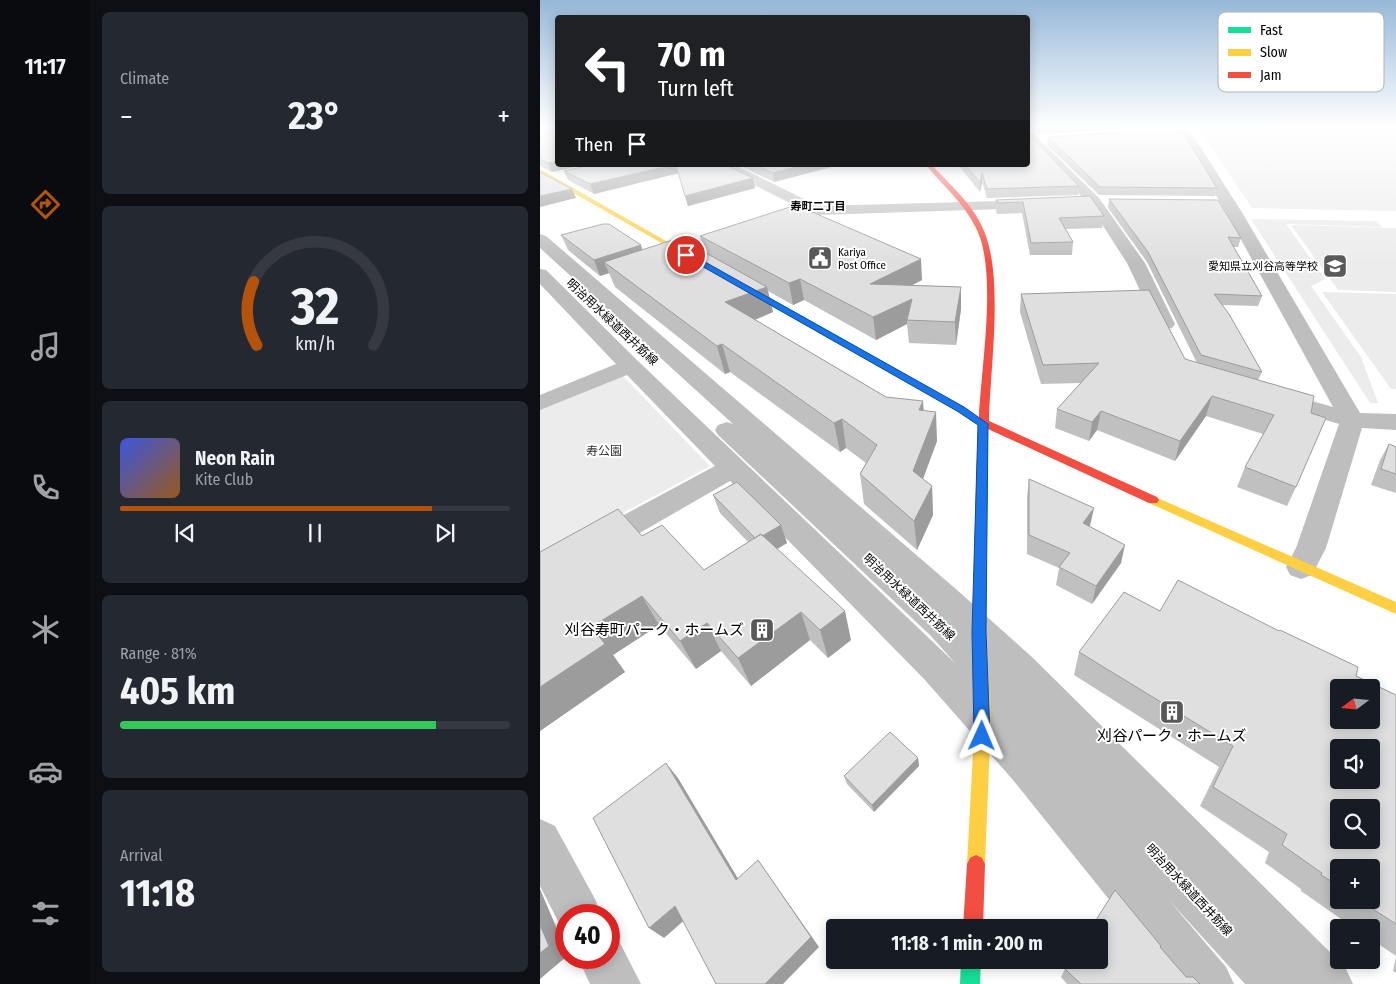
<!DOCTYPE html>
<html lang="en">
<head>
<meta charset="utf-8">
<style>
  body { margin:0; font-family:"Fira Sans Condensed","Noto Sans JP",sans-serif; background:#242831; color:#f1f3f6; height:100vh; display:flex; flex-direction:column; font-size:19px; white-space:nowrap }
  * { box-sizing:border-box; margin:0 }
  p { font-size:16px; color:#9ea1a6 }
  .icon { flex:none; width:28px; height:28px; fill:none; stroke:currentColor; stroke-width:2; stroke-linecap:round; stroke-linejoin:round }
  .map { position:relative; flex:1; overflow:hidden }
  .panel { display:flex; flex-direction:column; gap:12px; padding:12px; background:#0d0f14; width:450px }
  .panel>* { flex:none }
  .banner { position:absolute; left:15px; top:15px; width:475px; height:152px; border-radius:5px; box-shadow:0 2px 12px #0003; background:#202124; color:#fff; overflow:hidden }
  .needle { width:32px; rotate:254deg }
  .controls { position:absolute; left:790px; top:679px; display:grid; gap:10px }
  .controls a { display:grid; place-items:center; width:50px; height:50px; border-radius:5px; background:#171b24; box-shadow:0 2px 12px #0003; font-size:25px }
  .speed { position:absolute; left:15px; top:904px; display:flex; gap:10px; font-size:25px; font-weight:700; text-align:center }
  .speed>* { display:grid; place-content:center; width:65px; height:65px; border-radius:50%; background:#171b24; box-shadow:0 2px 12px #0003; line-height:1 }
  .speed .limit { border:8px solid #d22; background:#fff; color:#111 }
  .pin { position:absolute; display:grid; place-items:center; width:42px; height:42px; color:#fff; margin:-21px; border:2px solid #fff; border-radius:50%; box-shadow:0 1px 5px #0007 }
  .me { position:absolute; width:55px; margin:-28px; rotate:1deg; stroke-linejoin:round; filter:drop-shadow(0 0 4px #0008) }
  .turn { display:flex; align-items:center; gap:18px; height:105px; padding:0 20px; font-size:22px }
  .turn .icon { width:65px; height:65px; stroke-width:2.5 }
  .turn b { display:block; font-size:35px; line-height:42px }
  .then { display:flex; align-items:center; height:48px; padding:0 20px; background:#0003; gap:10px; font-size:19px }
  .big { font-size:38px; font-weight:700; line-height:1.1 }
  .panel .widget { flex:1; display:flex; flex-direction:column; justify-content:center; gap:8px; min-width:0; padding:0 18px; border-radius:8px; background:#242831 }
  .panel .dial { align-items:center; gap:0 }
  .dial svg { height:130px; overflow:visible; fill:none; stroke:#363941; stroke-width:7; stroke-linecap:round; text-anchor:middle }
  .dial text { fill:#f1f3f6; stroke:none }
  .song { display:flex; align-items:center; gap:15px }
  .cover { width:60px; height:60px; border-radius:8px; background:linear-gradient(135deg,hsl(230 70% 55%),hsl(30 70% 35%)) }
  .played { height:5px; border-radius:2px; background:linear-gradient(90deg,#b45309 80%,#363941 80%) }
  .keys { display:flex; justify-content:space-around; direction:ltr }
  .heat { display:flex; justify-content:space-between; align-items:center; font-size:28px; direction:ltr }
  .charge { height:8px; border-radius:4px; background:linear-gradient(90deg,#34c759 81%,#363941 0) }
  .trip { position:absolute; left:286px; top:919px; width:282px; height:50px; border-radius:5px; background:#171b24; box-shadow:0 2px 12px #0003; font-weight:700; line-height:50px; text-align:center }
  main { display:flex; flex:1; min-height:0 }
  .dock { display:flex; flex-direction:column; width:90px; justify-content:space-around; align-items:center; background:#090b0e; color:#9ea1a6 }
  .dock .icon { width:35px; height:35px }
  .dock .current { color:#b45309 }
  .dock b { font-size:22px; color:#f1f3f6 }
  .map>svg:first-child { display:block }
</style>
</head>
<body>
<main>
<nav class="dock">
<b>11:17</b>
<svg class="icon current" aria-label="directions" viewBox="0 0 24 24"><path d="M12 3l9 9-9 9-9-9zM9 14v-3h6M13 9l2 2-2 2"/></svg>
<svg class="icon" aria-label="music" viewBox="0 0 24 24"><path d="M9 18V5l10-2v13"/><circle cx="6" cy="18" r="3"/><circle cx="16" cy="16" r="3"/></svg>
<svg class="icon" aria-label="phone" viewBox="0 0 24 24"><path d="M5 4h4l2 5-3 2q2 4 5 5l2-3 5 2v4C11 20 4 13 5 4z"/></svg>
<svg class="icon" aria-label="climate" viewBox="0 0 24 24"><path d="M12 3v18M4 7l16 10M4 17L20 7"/></svg>
<svg class="icon" aria-label="car" viewBox="0 0 24 24"><path d="M5 17H2v-5l4-1 3-4h7l3 4 3 1v5h-3M9 17h6M6 11h13"/><circle cx="7" cy="17" r="2"/><circle cx="17" cy="17" r="2"/></svg>
<svg class="icon" aria-label="filters" viewBox="0 0 24 24"><path d="M4 7h16M4 17h16"/><circle cx="9" cy="7" r="2"/><circle cx="15" cy="17" r="2"/></svg>
</nav>
<section class="panel">
<div class="widget"><p>Climate</p>
<div class="heat"><a>−</a><b class="big">23°</b><a>+</a></div>
</div>
<div class="widget dial"><svg viewBox="0 0 100 80">
<path d="M14 69A42 42 0 1 1 86 69"/>
<path d="M14 69A42 42 0 0 1 12 30" stroke="#b45309"/>
<text x="50" y="56" font-size="32" font-weight="700">32</text>
<text x="50" y="72" font-size="11">km/h</text>
</svg></div>
<div class="widget">
<div class="song"><i class="cover"></i><div><b>Neon Rain</b><p>Kite Club</p></div></div>
<div class="played"></div>
<div class="keys"><svg class="icon" aria-label="previous" viewBox="0 0 24 24"><path d="M18 5L8 12l10 7zM5 5v14"/></svg><svg class="icon" aria-label="pause" viewBox="0 0 24 24"><path d="M8 5v14M16 5v14"/></svg><svg class="icon" aria-label="next" viewBox="0 0 24 24"><path d="M6 5l10 7-10 7zM19 5v14"/></svg></div>
</div>
<div class="widget"><p>Range · 81%</p><b class="big">405 km</b><div class="charge"></div></div>
<div class="widget"><p>Arrival</p><b class="big">11:18</b></div>
</section>
<div class="map">
<svg width="856" height="984" viewBox="0 0 856 984">
  <rect width="100%" height="100%" fill="#fff"/>
  <!-- green -->
  <path fill="#ececec" d="M657 126H853L856 128V211L712 208Z
    M711 219 836 221 842 227 746 224 785 279 771 286 821 357 838 403H830Z
    M751 225 856 228V292L798 290Z
    M782 292 856 294V389H851Z
    M82 375 170 466 0 558V409Z"/>
  <g fill="none" stroke-linecap="round" stroke-linejoin="round">
    <!-- street -->
    <path fill="#bebebe" fill-rule="evenodd" d="M635 126H647L703 214 820 413 856 414V430L822 428 786 548 772 575 761 579 750 575 746 567 756 548 799 424 729 403 725 398 729 393 737 391 793 407 687 214Z
      M488 131 492 132 559 198 605 263 635 324 632 328 625 330 618 328 587 263 549 204 488 140Z
      M179 165H195L278 206 494 200 499 201 501 204 499 207 494 208 278 215 260 222 255 220 252 217 255 214 264 210 180 168Z
      M0 234 6 236 417 590 493 658 805 967 813 984H705L628 899 686 967 694 984H637L473 780 385 680 190 481 11 584 0 587V560L175 466 87 375 0 410V395L76 364 0 284V269L6 270 98 361 415 663 391 636 178 435 175 430 178 425 187 422 193 424 0 248Z
      M0 819 15 826 55 899 62 915H26V933L23 931 0 886Z
      M69 937 79 941 101 984H50L38 958H69Z"/>
    <!-- fast -->
    <path fill="#16e098" fill-rule="evenodd" d="M196 282H202L424 407 442 420 437 423 418 411 196 286Z
      M421 960H441L440 984H420Z"/>
    <!-- slow -->
    <path fill="#ffcf43" fill-rule="evenodd" d="M0 169 159 260 161 261 155 262 9 179 0 173Z
      M613 496 856 602V614L609 503 607 500 609 497Z
      M441 518 445 519 447 522 446 632 451 717 445 864 442 870 436 873 430 870 427 864 435 717 432 632 435 522 437 519Z"/>
    <!-- jam -->
    <path fill="#f24e42" fill-rule="evenodd" d="M386 165H392C410 185 434 205 444 231 464 278 450 369 449 421L617 497 619 500 617 503H609L448 429 447 522 445 525H437L435 522 438 424 432 420 433 418 439 417C441 368 458 270 436 228 424 203 403 186 386 165Z
      M436 855 442 858 445 864 443 928H423L427 864 430 858Z"/>
  </g>
  <!-- wall -->
  <path fill="#c0c0c0" fill-rule="evenodd" d="M0 126 18 165H43L12 172 0 166Z
    M488 126H634V129H579L498 134 492 130H488Z
    M508 137 677 188 675 196 559 195 507 145Z
    M51 165 213 178 215 188 148 206 139 173 54 194 28 180 24 171Z
    M199 165H299L234 182Z
    M418 165H488L539 186 538 195 447 198 442 182 440 192Z
    M550 196 564 216 562 228 526 229 533 242 532 255H490L482 213 457 214 456 211V200Z
    M569 199 701 238 698 247H693L722 296 718 306 682 305 722 372 718 380 774 396 756 487 747 506 697 487 705 467 723 434 666 416 635 461 557 430 549 441 515 428 517 409 541 383 501 384 480 312 481 294 645 359 657 363 607 262 568 208Z
    M21 235 103 250 165 252 160 236 382 280 372 285 421 287V309L416 345 369 343 367 324 336 340 264 300 253 305 228 291 233 312 215 320 346 397 383 411 397 441 383 479 392 486 393 515 377 550 324 504 320 474 326 463 306 448 300 452 190 372 185 374 75 287 69 273 60 276 28 250Z
    M849 444 856 447V493L831 485 840 460Z
    M489 479 550 526V527L581 563 552 604 516 585 519 568 487 554V497Z
    M173 495 241 525 247 543 237 549 311 640 288 658 270 640 211 686 181 651 156 669 119 625 73 655 85 672 0 731 102 536 164 570 208 542 180 513Z
    M620 611 816 676 856 695V956L831 939V928H814L761 891V889L725 863 729 852 660 806 679 767 534 675 539 652ZM799 868 831 900H799Z
    M378 758 379 766 334 812 307 784 304 776Z
    M620 947 646 977 660 984H527L521 977 525 969Z
    M856 957V973L853 971Z"/>
  <!-- shaded-wall -->
  <path fill="#9c9c9c" d="M498 126H579V129L498 134Z
    M18 161V165H43L12 172 8 163Z
    M133 165H136L139 173 54 194 50 184Z
    M263 165H299L234 182 233 173Z
    M442 173V182L440 192V182Z
    M213 178 215 188 148 206 145 196Z
    M32 189 36 198 0 207V196Z
    M101 245 106 260 64 262 69 273 60 276 54 260Z
    M381 259 382 280 333 305 330 284Z
    M260 279 264 300 253 305 249 283Z
    M227 287 233 312 192 329 185 302Z
    M421 287V309L416 345 415 322Z
    M372 299 367 320V324L336 340 333 317Z
    M182 344 190 372 185 374 177 346Z
    M672 396 666 416 635 461 640 441Z
    M383 401 385 429 379 410Z
    M561 411 557 430 549 441 552 422Z
    M396 412 397 441 375 500 373 471Z
    M302 419 306 448 300 452 294 423Z
    M392 486 393 515 377 550 374 521Z
    M554 508 550 526 540 541 543 523Z
    M241 525 247 543 222 558 216 540Z
    M585 545 581 563 552 604 556 586Z
    M102 596 119 625 73 655 85 672 0 731V687L51 627Z
    M305 611 311 640 288 658 280 630Z
    M261 612 270 640 211 686 198 658Z
    M167 623 181 651 156 669 140 641Z
    M378 758 379 766 334 812 332 805Z
    M126 763 138 778 206 892 196 880Z
    M218 860 279 947 243 984H225Z
    M0 889 26 950V957L0 979Z
    M135 906 148 917 124 938 109 928Z"/>
  <!-- building -->
  <path fill="#dfdfdf" stroke="#9c9c9c" fill-rule="evenodd" d="M0 126H18V161L8 163 0 159Z
    M580 132H643L677 188 560 187 508 137Z
    M488 133 539 186 447 189 442 173 440 182 425 165H488Z
    M51 165H133L50 184 24 171Z
    M136 165H186L213 178 145 196Z
    M216 165H263L233 173Z
    M0 172 32 189 0 196Z
    M550 196 564 216 519 218 533 242 491 243 483 202 458 203 456 200Z
    M569 199 678 200 701 238 688 237 722 296 674 294 689 314 722 372 661 355 608 252Z
    M256 205 381 259 330 284 421 287 415 322 367 320 372 299 333 317 260 279 249 283 160 236Z
    M63 224H69L101 245 54 260 21 235Z
    M139 238 227 287 185 302 346 397 383 401 379 410 396 412 373 471 392 486 374 521 320 474 337 445 302 419 294 423 182 344 177 346 64 262Z
    M609 290 645 359 774 396 771 413 786 418 756 487 705 467 734 415 672 396 640 441 561 411 552 422 517 409 559 363 503 365 481 294Z
    M849 444 856 447V474L841 469Z
    M489 479 554 508 543 523 585 545 556 586 519 567 530 553 489 535Z
    M197 482 241 525 222 536 221 534 215 538 173 495Z
    M78 509 102 536 122 525 164 570 221 534 305 611 280 630 261 612 198 658 167 623 140 641 102 596 51 627 65 644 0 687V552Z
    M638 580 739 631 740 630 818 667 816 676 856 695V924L819 900H831V868H799V886L781 875 782 873 742 845 747 834 673 787 693 746 539 652 584 592 620 611ZM799 688H831V720H799ZM799 748H831V780H799ZM799 808H831V840H799Z
    M350 732 378 758 332 805 304 776Z
    M126 763 196 880 218 860 271 937 225 984H176L135 906 109 928 53 818Z
    M575 890 621 946 620 947 646 977H653L660 984H541L525 969 531 960H560V928H551Z
    M0 925 9 946 0 953Z"/>
  <!-- sky -->
  <linearGradient id="sky" x2="0" y2="1"><stop stop-color="#97b8d8"/><stop offset="0.48" stop-color="#fff"/><stop offset="1" stop-color="#fff" stop-opacity="0"/></linearGradient>
  <rect width="856" height="264" fill="url(#sky)"/>
  <!-- route -->
  <path fill="#1a73e8" stroke="#114b97" d="M144 253H149L424 407 448 424 446 632 450 736 447 742 442 744 436 742 434 736 432 632 438 425 417 411 144 256Z"/>
  <!-- icons -->
  <defs>
    <symbol id="civic-square" viewBox="-11 -11 22 22"><rect x="-9" y="-9" width="18" height="18" rx="4" fill="#595959" stroke="#fff"/><path d="M-.6-6.5H3V-4.5H.6V-3L4-1V1h2V6H-6V1h2V-1L-.6-3ZM-1.2 2.5V6h2.4V2.5Z" fill="#fff"/></symbol>
    <symbol id="school-square" viewBox="-11 -11 22 22"><rect x="-9" y="-9" width="18" height="18" rx="4" fill="#595959" stroke="#fff"/><path d="M0-5L7-2L0 1L-7-2ZM-4 1L0 2.5L4 1V4Q0 6-4 4Z" fill="#fff"/></symbol>
    <symbol id="building-square" viewBox="-11 -11 22 22"><rect x="-9" y="-9" width="18" height="18" rx="4" fill="#595959" stroke="#fff"/><path d="M-4-6H4V6H1V3H-1V6H-4ZM-2.5-4.3h1.7v1.8h-1.7ZM.8-4.3h1.7v1.8H.8ZM-2.5-1h1.7V.8h-1.7ZM.8-1h1.7V.8H.8Z" fill="#fff"/></symbol>
  </defs>
  <g fill-rule="evenodd">
    <use href="#civic-square" x="266" y="244" width="28" height="28"/>
    <use href="#school-square" x="781" y="252" width="28" height="28"/>
    <use href="#building-square" x="208" y="616" width="28" height="28"/>
    <use href="#building-square" x="618" y="698" width="28" height="28"/>
  </g>
  <g text-anchor="middle" dominant-baseline="central" stroke-width="4" stroke-linejoin="round" paint-order="stroke">
    <!-- far-neighbourhood labels -->
    <g font-size="11" font-weight="bold" fill="#000" stroke="#fff">
      <text x="278" y="206">寿町二丁目</text>
    </g>
    <!-- far-poi labels -->
    <g font-size="11" fill="#000" stroke="#fff" text-anchor="start">
      <text x="298" y="252">Kariya<tspan x="298" dy="13">Post Office</tspan></text>
      <text x="778" y="266" text-anchor="end">愛知県立刈谷高等学校</text>
    </g>
    <!-- street labels -->
    <g font-size="12" fill="#000" stroke="#fff">
      <text transform="translate(72 322) rotate(43)">明治用水緑道西井筋線</text>
      <text transform="translate(369 597) rotate(43)">明治用水緑道西井筋線</text>
      <text transform="translate(649 890) rotate(47)">明治用水緑道西井筋線</text>
    </g>
    <!-- park labels -->
    <g font-size="12" fill="#333" stroke="#fff">
      <text x="64" y="451">寿公園</text>
    </g>
    <!-- near-poi labels -->
    <g font-size="15" fill="#000" stroke="#fff" text-anchor="end">
      <text x="204" y="630">刈谷寿町パーク・ホームズ</text>
      <text x="632" y="736" text-anchor="middle">刈谷パーク・ホームズ</text>
    </g>
  </g>
  <!-- legend -->
  <rect x="678" y="12" width="166" height="80" rx="8" fill="#fff" stroke="#b2b2b2" stroke-width="1"/>
  <rect x="688" y="27" width="23" height="6" fill="#16e098"/>
  <rect x="688" y="49" width="23" height="7" fill="#ffcf43"/>
  <rect x="688" y="72" width="23" height="6" fill="#f24e42"/>
  <g font-size="14" fill="#000">
    <text x="720" y="35">Fast</text>
    <text x="720" y="57">Slow</text>
    <text x="720" y="80">Jam</text>
  </g>
</svg>
<div class="controls">
<a><svg class="needle" viewBox="-14 -14 28 28"><path d="M0-13l5 13h-10z" fill="#e53935"/><path d="M0 13l5-13h-10z" fill="#9ea1a6"/></svg></a>
<a><svg class="icon" aria-label="sound" viewBox="0 0 24 24"><path d="M4 9h4l5-4v14l-5-4H4zM17 9q2 3 0 6"/></svg></a>
<a><svg class="icon" aria-label="search" viewBox="0 0 24 24"><circle cx="10" cy="10" r="6"/><path d="M15 15l6 6"/></svg></a>
<a>+</a>
<a>−</a>
</div>
<div class="speed"><div class="limit">40</div></div>
<div class="pin" style="left:146px;top:255px;background:#d93025"><svg class="icon" aria-label="arrive" viewBox="0 0 24 24"><path d="M6 21V4h12l-3 4 3 4H6"/></svg></div>
<svg class="me" style="left:442px;top:736px" viewBox="-20 -20 40 40"><path d="M0-17L14 15 0 8-14 15z" fill="#1a73e8" stroke="#fff" stroke-width="4"/></svg>
<div class="trip">11:18 · 1 min · 200 m</div>
<div class="banner">
<div class="turn"><svg class="icon" aria-label="left" viewBox="0 0 24 24"><path d="M17 20v-9H6M10 6l-5 5 5 5"/></svg><div><b>70 m</b>Turn left</div></div>
<div class="then">Then<svg class="icon" aria-label="arrive" viewBox="0 0 24 24"><path d="M6 21V4h12l-3 4 3 4H6"/></svg></div>
</div>
</div>
</main>
</body>
</html>
